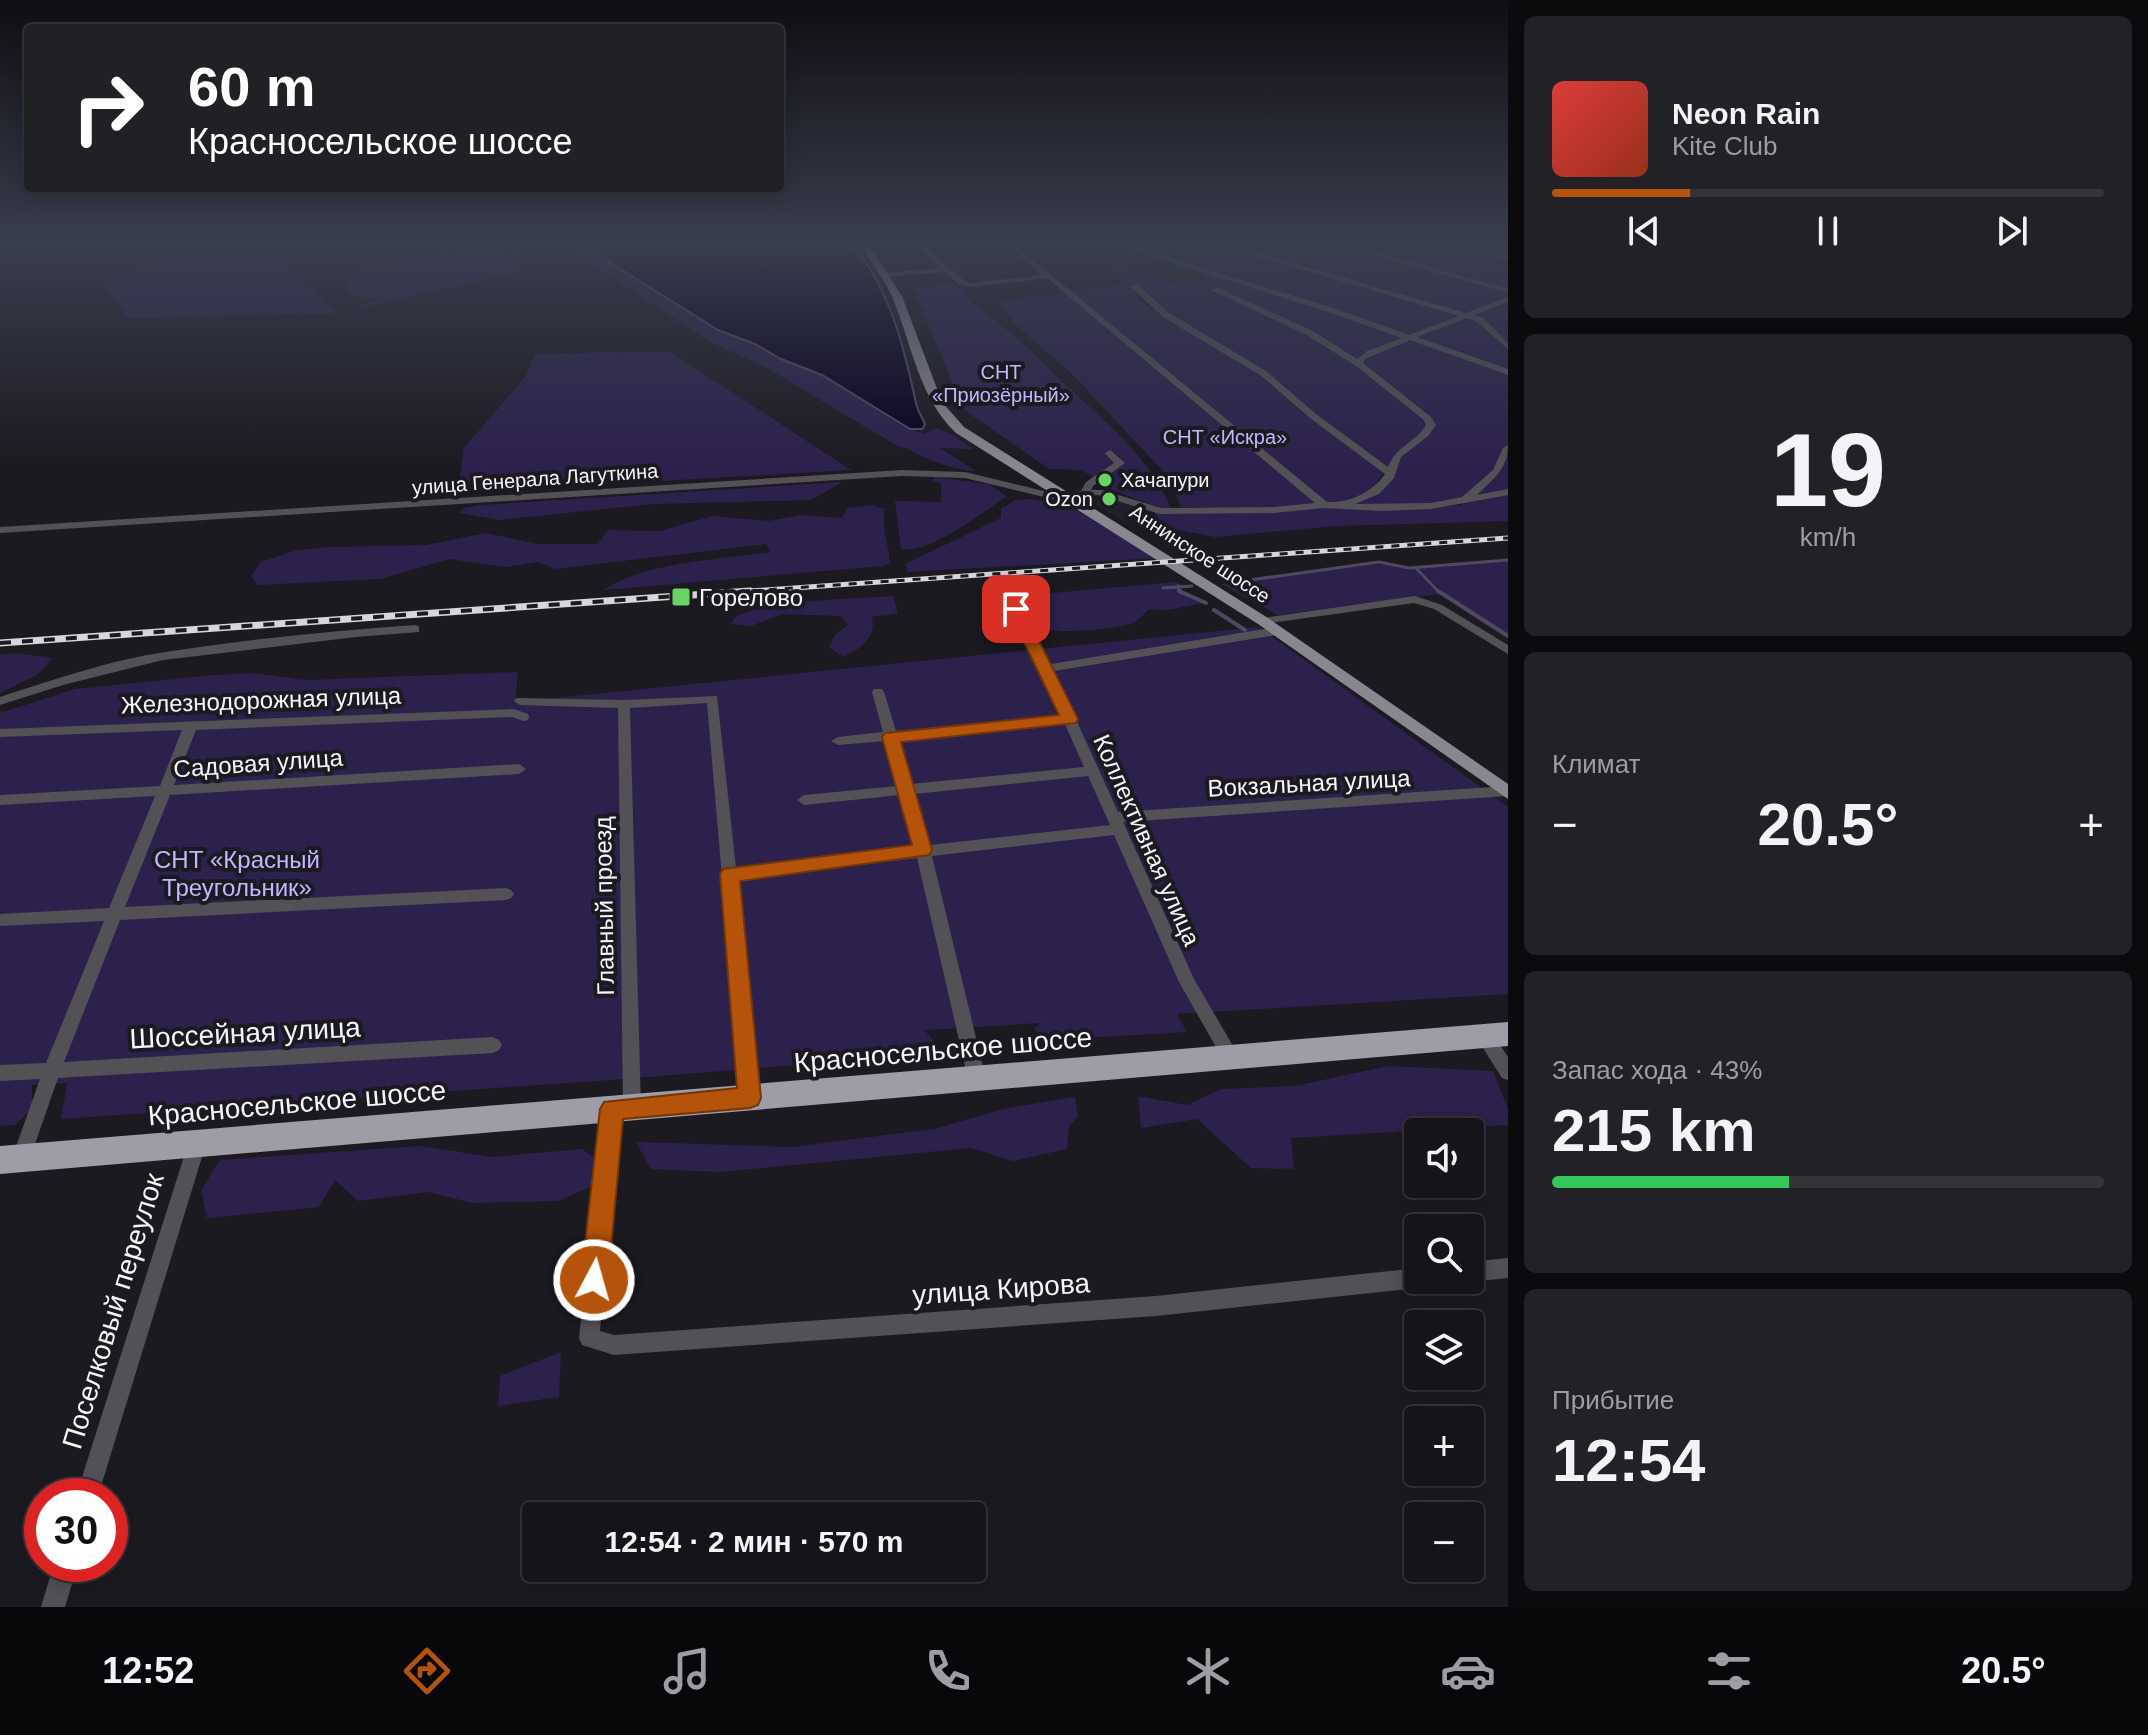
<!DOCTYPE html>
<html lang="ru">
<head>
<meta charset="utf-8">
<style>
  body { margin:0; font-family:Helvetica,sans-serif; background:#212126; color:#f1f3f6; height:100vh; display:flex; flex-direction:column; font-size:30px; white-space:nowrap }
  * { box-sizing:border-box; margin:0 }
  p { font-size:26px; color:#9d9ea2 }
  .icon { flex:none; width:44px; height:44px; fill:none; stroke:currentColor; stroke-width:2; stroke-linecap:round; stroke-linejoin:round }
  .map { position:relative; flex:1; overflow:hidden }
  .panel { display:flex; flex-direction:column; gap:16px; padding:16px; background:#0b0b0e; width:640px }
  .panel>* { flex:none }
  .hud { position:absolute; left:24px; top:24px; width:760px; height:168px; border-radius:8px; box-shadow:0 4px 20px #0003,0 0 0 2px #333338; background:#202124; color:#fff; overflow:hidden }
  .controls { position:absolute; left:1404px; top:1118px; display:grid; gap:16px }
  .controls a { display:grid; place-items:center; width:80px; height:80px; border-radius:8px; background:#141419; box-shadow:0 4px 20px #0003,0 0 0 2px #333338; font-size:40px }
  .speed { position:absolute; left:24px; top:1478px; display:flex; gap:16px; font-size:40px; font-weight:700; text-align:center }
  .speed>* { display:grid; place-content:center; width:104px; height:104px; border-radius:50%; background:#141419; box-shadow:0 4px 20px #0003,0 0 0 2px #333338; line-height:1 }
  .speed .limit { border:12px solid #d22; background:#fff; color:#111 }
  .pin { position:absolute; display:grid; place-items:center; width:68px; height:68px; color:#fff; margin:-34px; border-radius:16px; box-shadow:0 4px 12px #0006 }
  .me { position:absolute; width:88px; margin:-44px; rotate:6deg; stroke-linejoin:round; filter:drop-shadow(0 0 6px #0008) }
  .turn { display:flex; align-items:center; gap:28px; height:168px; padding:0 32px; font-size:36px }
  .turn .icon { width:104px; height:104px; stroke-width:2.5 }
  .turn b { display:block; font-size:56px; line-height:68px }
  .big { font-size:60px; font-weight:700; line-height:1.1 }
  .panel .widget { flex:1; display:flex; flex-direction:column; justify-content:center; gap:12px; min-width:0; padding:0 28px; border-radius:12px; background:#212126 }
  .panel .dial { align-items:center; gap:0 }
  .dial b { font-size:104px; line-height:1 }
  .song { display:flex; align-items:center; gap:24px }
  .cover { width:96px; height:96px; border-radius:12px; background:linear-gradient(135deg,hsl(0 70% 55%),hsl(10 70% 35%)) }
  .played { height:8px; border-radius:4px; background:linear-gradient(90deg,#b45309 25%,#333338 25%) }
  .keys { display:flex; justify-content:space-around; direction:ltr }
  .heat { display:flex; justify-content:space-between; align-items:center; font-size:44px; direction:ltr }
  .charge { height:12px; border-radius:6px; background:linear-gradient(90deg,#34c759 43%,#333338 0) }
  .trip { position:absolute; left:522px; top:1502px; width:464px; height:80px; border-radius:8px; background:#141419; box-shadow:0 4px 20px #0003,0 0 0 2px #333338; font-weight:700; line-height:80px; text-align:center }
  .dock { display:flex; height:128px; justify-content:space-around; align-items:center; background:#08080a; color:#9d9ea2 }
  .dock .icon { width:56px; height:56px }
  .dock .on { color:#b45309 }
  .dock b { font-size:36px; color:#f1f3f6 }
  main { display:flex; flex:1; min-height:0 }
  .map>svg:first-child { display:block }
</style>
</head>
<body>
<main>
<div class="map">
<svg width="1508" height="1607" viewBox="0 0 1508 1607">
  <rect width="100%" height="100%" fill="#1b1a21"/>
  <!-- built -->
  <path fill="#211f2c" d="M1113 497 1151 512 1126 523 1094 504 1100 498Z"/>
  <!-- green -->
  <path fill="#2c214c" d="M556 241H582L587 248 717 330 755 343 781 359 822 375 899 424 924 434 936 428 950 433 973 449 940 448 976 471C959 471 933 462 917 454 909 450 908 447 899 447L767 368 708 341Z
    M1204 241H1508V521L1336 526 1215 537 1157 526 1148 521 1156 515 1147 503 1106 487 1111 485 1080 470 1049 469 963 409 913 288 954 283C972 306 997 321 1019 340 1036 355 1051 372 1068 387 1109 425 1154 461 1173 514 1226 513 1279 509 1332 507 1375 506 1417 509 1461 505L1464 501 1431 506 1344 505 1375 492 1390 473 1245 362 1306 415 1384 473C1380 477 1377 484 1373 488 1344 514 1221 507 1181 507L1165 473 1072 374 1018 327 996 302 1127 284 1150 309 1243 360 1189 328 1111 269 1116 266 1168 283 1211 279 1203 272 1150 254Z
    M478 245 519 250 529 261 513 273 359 308 357 306 376 300 350 294 345 280 362 272 361 269Z
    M273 255 335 311 327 314 129 318 103 284 168 258Z
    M669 351 851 470 457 493 464 448 525 377 535 354Z
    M934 477 988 484 1007 496C983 512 929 555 901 549L895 501 941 502V483L932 482Z
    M842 482 811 500 654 504 499 520 459 513 464 508 482 505Z
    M1031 499 1068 505 1157 558 908 572 905 564 1001 518V509L1015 500Z
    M872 505 885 509C881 528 889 545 890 564L882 566 604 590C639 563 726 558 771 552L766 544 555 569 538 562 506 567 449 559 380 579 258 585 251 576 261 562 294 551 328 547 426 545 486 533 538 544H598L608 530 660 531 713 516 768 521 802 515 842 518 847 508Z
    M1508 561V635L1443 593 1419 568Z
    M1378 564 1415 568 1439 594 1278 615 1221 584Z
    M1177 582 1184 586 1181 591 1199 599 1202 603 1169 610 1149 609C1144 614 1137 622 1130 624 1112 629 1046 637 1032 624 1025 617 1023 604 1019 596Z
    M893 596 898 613 872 617C877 638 860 649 843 657L829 647 835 635 848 625 840 616 782 614 751 626 731 624 736 616 776 603Z
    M1259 627 1508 807V994L1177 1014 1187 1032 1047 1040 1034 1029 1041 1023 924 1030 945 1053 610 1080 61 1119 67 1083 32 1085V1108L15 1125 0 1126V713L75 689 214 675 252 673 305 680 518 672 515 702Z
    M16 653 53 658 37 675 0 693V655Z
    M1388 1066 1493 1071 1508 1109V1125L1291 1138 1294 1169 1251 1168 1197 1119 1141 1128 1138 1096 1187 1105 1221 1089 1295 1086Z
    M1075 1097 1078 1117 1069 1126 1067 1149 1013 1161 971 1148 720 1172 651 1169 636 1142 792 1147 934 1129 1003 1109Z
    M420 1146 492 1157 582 1149 594 1158 597 1184 558 1201 472 1203 429 1192 358 1201 335 1180 319 1207 207 1218 201 1190 220 1160Z
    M561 1352 559 1397 498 1406 500 1376Z"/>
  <!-- water -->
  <path fill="#08001e" stroke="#4f4960" stroke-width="2" d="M582 241H782L854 247C891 291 904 348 916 403 917 411 923 417 925 425L922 429H910L822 375 781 359 755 344 718 330 587 248Z"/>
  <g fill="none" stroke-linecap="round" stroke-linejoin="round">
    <!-- stream-far2 -->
    <path stroke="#4f4960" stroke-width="2" d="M401 241 429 244 440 241"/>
    <!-- stream-far1 -->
    <path stroke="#4f4960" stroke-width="3" d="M1417 569 1440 593
      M1228 583 1379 562 1409 568 1508 560
      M1178 586 1181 593
      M1163 588 1192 586"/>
    <!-- stream -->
    <path stroke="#4f4960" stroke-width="4" d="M1179 591 1206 603
      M1438 591 1508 636
      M1214 610 1245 630"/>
    <!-- minor -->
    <path fill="#525155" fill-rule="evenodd" d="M911 241H918L964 280 971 283 1042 275 1003 241H1010L1327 502C1349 503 1372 493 1385 474L1310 418 1260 375 1163 317 1130 286 1137 284 1169 313 1266 371 1316 414 1388 467C1396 446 1415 443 1426 425L1424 420 1356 366 1307 335 1211 290 1218 288 1313 331 1357 359 1367 351 1402 338 1331 313 1104 241H1114L1337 309 1409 335 1459 316 1207 241H1217L1466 313 1508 297V302L1474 315 1482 317 1508 343V349L1476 321 1467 318 1417 337 1508 369V375L1410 340 1365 359 1363 363 1431 417 1436 425 1428 436 1401 457 1394 478 1379 494 1355 504 1431 503 1462 497 1493 470 1503 448 1508 445C1508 469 1493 479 1477 495L1508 489V495L1431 509 1381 511 1324 508 1274 513 1160 514 1098 495 1060 501 965 478 902 476 0 533V527L902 470 965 472 1060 495 1081 491 1086 482 1114 463 1105 453 1110 450 1125 463 1093 486 1091 490H1102L1161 508 1274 507 1315 503 1047 278 971 287 958 284 946 272 882 277 885 273 941 268Z
      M1325 241H1336L1508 289V293Z
      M1442 241H1453L1508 255V259Z
      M1008 590 1014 593 1051 664 1277 627 1283 631 1277 635 1054 671 1118 812 1508 786V796L1123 822 1194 979 1240 1058 1237 1063 1231 1066 1225 1063 1179 982 1114 835 932 856 986 1079 983 1085 977 1087 971 1085 968 1079 917 858 737 879 759 1098 756 1104 750 1106 744 1104 741 1098 707 703 630 708 641 1107 638 1113 632 1115 626 1113 623 1107 618 708 520 705 514 701 516 698 624 700 717 696 736 868 915 847 900 795 804 805 797 800 804 795 898 786 885 741 838 745 831 741 838 737 883 732 872 692 874 689H882L884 692 896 731 1062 715 1041 668 1002 593ZM1065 724 1084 767 911 784 898 740ZM1088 776 1110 825 929 845 914 794Z
      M1415 596 1442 605 1508 645V654L1434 609 1414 603 1263 624 1257 621 1263 618Z
      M415 625 419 626V632L356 637 163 660 63 685 0 705V697C52 680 111 660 165 652 248 639 332 631 415 625Z
      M514 709 528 714 529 717 528 720 523 721 512 717 196 730 174 785 519 764 526 769 519 774 170 795 125 907 506 888 511 890 514 894 511 898 506 900 120 920 64 1062 493 1037 499 1040 502 1045 499 1050 493 1053 58 1078 28 1164 21 1167 14 1164 12 1158 40 1079 0 1081V1065L46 1063 104 921 0 926V914L109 908 155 796 0 805V795L160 786 182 730 0 737V729Z
      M1485 1030 1491 1032 1508 1057V1080L1502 1078 1476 1037 1479 1032Z
      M612 1101 618 1103 621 1109 600 1331 614 1335 1156 1296 1418 1268V1280H1427L1425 1285 1418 1288 1156 1316 614 1355 582 1345 579 1338 603 1109 606 1103Z
      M197 1135 204 1138 206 1144 98 1496H76L188 1144 190 1138Z
      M1508 1258V1278L1470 1282 1465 1280H1470V1262Z
      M54 1564H78L65 1607H41Z"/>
    <!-- major -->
    <path fill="#88878f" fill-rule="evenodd" d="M858 241H866L902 296 942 402 964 427 1268 618 1508 784V799L1258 624 956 433C919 398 912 345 893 299 885 279 869 260 858 241Z"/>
    <!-- highway -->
    <path fill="#9e9da7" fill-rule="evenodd" d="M1508 1022V1046L0 1174V1146Z"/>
    <defs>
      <path id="rail-far1" d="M721 593 1508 538"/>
      <path id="rail" d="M0 643 750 591"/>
    </defs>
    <!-- rail-far1 casing -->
    <use href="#rail-far1" stroke="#d7d6dc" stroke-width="5"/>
    <!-- rail casing -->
    <use href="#rail" stroke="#d7d6dc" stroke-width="7"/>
    <!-- rail-far1 -->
    <use href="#rail-far1" stroke="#1b1a21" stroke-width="3" stroke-dasharray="8" stroke-linecap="butt"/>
    <!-- rail -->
    <use href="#rail" stroke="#1b1a21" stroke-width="4" stroke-dasharray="11" stroke-linecap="butt"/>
  </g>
  <!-- sky -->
  <linearGradient id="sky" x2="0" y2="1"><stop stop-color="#0f0e12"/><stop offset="0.52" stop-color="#393e4e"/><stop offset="1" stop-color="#393e4e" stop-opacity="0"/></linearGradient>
  <rect width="1508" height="466" fill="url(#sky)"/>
  <!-- route -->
  <path fill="#b45309" stroke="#753606" stroke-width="2" d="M1016 605 1023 609 1078 719 1076 723 901 742 932 850 929 855 740 881 761 1098 758 1105 750 1108 623 1119 608 1280 604 1290 594 1294 585 1290 581 1280 600 1109 604 1102 737 1088 720 874 723 869 912 845 882 737 885 733 1059 715 1008 609Z"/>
  <!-- markers -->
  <g fill="#6ad364" stroke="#1b1a21" stroke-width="3">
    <circle cx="1105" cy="480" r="8"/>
    <circle cx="1109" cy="499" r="8"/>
    <rect x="671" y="587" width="20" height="20" rx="4"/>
  </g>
  <g text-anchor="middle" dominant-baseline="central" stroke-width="8" stroke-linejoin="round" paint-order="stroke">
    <!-- far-park labels -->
    <g font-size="20" fill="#c3b5fe" stroke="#1b1a21">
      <text x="1001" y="372">СНТ<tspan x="1001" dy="23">«Приозёрный»</tspan></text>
      <text x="1225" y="437">СНТ «Искра»</text>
    </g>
    <!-- far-street labels -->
    <g font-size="20" fill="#f5f4f9" stroke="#1b1a21">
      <text transform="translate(535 479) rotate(-4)">улица Генерала Лагуткина</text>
      <text transform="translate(1200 554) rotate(33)">Аннинское шоссе</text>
    </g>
    <!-- far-poi labels -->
    <g font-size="20" fill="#f5f4f9" stroke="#1b1a21" text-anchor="start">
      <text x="1121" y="480">Хачапури</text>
      <text x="1093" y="499" text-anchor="end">Ozon</text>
    </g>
    <!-- poi labels -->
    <g font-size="24" fill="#f5f4f9" stroke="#1b1a21" text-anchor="start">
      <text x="699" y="597">Горелово</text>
    </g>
    <!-- street labels -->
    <g font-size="24" fill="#f5f4f9" stroke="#1b1a21">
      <text transform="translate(261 700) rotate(-2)">Железнодорожная улица</text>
      <text transform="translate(258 763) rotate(-4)">Садовая улица</text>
      <text transform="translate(1309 783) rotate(-3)">Вокзальная улица</text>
      <text transform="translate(1147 840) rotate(66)">Коллективная улица</text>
      <text transform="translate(604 906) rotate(-91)">Главный проезд</text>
    </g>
    <!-- park labels -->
    <g font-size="24" fill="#c3b5fe" stroke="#1b1a21">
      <text x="237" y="859">СНТ «Красный<tspan x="237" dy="28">Треугольник»</tspan></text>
    </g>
    <!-- near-street labels -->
    <g font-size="28" fill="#f5f4f9" stroke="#1b1a21">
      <text transform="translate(245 1033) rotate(-3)">Шоссейная улица</text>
      <text transform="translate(943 1050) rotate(-5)">Красносельское шоссе</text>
      <text transform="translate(297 1103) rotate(-5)">Красносельское шоссе</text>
      <text transform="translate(1001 1289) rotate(-4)">улица Кирова</text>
      <text transform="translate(113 1311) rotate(-73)">Поселковый переулок</text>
    </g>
  </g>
</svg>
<div class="controls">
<a><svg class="icon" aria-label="sound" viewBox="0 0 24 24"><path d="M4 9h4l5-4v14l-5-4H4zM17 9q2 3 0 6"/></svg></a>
<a><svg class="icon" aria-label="search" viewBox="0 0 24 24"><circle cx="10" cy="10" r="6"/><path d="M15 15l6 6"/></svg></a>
<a><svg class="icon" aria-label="layers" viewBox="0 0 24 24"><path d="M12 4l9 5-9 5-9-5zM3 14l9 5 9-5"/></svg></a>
<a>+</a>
<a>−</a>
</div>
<div class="speed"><div class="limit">30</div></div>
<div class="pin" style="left:1016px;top:609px;background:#d93025"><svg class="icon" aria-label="arrive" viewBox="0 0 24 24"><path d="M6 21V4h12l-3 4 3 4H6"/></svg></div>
<svg class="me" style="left:594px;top:1280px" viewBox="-20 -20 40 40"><circle r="17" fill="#b45309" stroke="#fff" stroke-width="3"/><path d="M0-11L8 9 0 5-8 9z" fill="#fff"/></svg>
<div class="trip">12:54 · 2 мин · 570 m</div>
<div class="hud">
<div class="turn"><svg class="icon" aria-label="right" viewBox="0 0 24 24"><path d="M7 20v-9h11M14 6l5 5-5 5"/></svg><div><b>60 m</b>Красносельское шоссе</div></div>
</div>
</div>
<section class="panel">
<div class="widget">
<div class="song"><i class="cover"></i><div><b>Neon Rain</b><p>Kite Club</p></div></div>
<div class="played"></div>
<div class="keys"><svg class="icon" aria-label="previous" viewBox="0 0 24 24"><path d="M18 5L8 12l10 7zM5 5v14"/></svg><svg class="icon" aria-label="pause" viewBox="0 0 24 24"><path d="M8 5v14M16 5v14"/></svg><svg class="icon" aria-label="next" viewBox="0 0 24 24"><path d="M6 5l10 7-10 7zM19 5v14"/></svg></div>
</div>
<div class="widget dial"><b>19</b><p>km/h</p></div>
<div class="widget"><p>Климат</p>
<div class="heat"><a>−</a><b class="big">20.5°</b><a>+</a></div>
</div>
<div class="widget"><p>Запас хода · 43%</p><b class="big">215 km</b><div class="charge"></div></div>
<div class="widget"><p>Прибытие</p><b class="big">12:54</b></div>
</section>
</main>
<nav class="dock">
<b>12:52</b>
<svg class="icon on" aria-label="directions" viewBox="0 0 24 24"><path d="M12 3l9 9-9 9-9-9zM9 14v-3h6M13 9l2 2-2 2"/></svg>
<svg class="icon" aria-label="music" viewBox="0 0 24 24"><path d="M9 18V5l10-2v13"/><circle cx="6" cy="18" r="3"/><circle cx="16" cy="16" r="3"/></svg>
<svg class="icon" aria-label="phone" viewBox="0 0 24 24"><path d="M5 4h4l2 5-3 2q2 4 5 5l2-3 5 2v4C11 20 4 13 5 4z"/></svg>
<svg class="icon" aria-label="climate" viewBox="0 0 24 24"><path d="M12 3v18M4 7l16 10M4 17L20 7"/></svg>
<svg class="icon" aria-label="car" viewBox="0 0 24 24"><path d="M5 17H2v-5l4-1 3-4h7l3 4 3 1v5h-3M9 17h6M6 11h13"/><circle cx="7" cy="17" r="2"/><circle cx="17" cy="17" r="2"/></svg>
<svg class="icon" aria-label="filters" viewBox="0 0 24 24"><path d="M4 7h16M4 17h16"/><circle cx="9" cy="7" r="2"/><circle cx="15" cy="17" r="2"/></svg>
<b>20.5°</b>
</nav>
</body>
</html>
